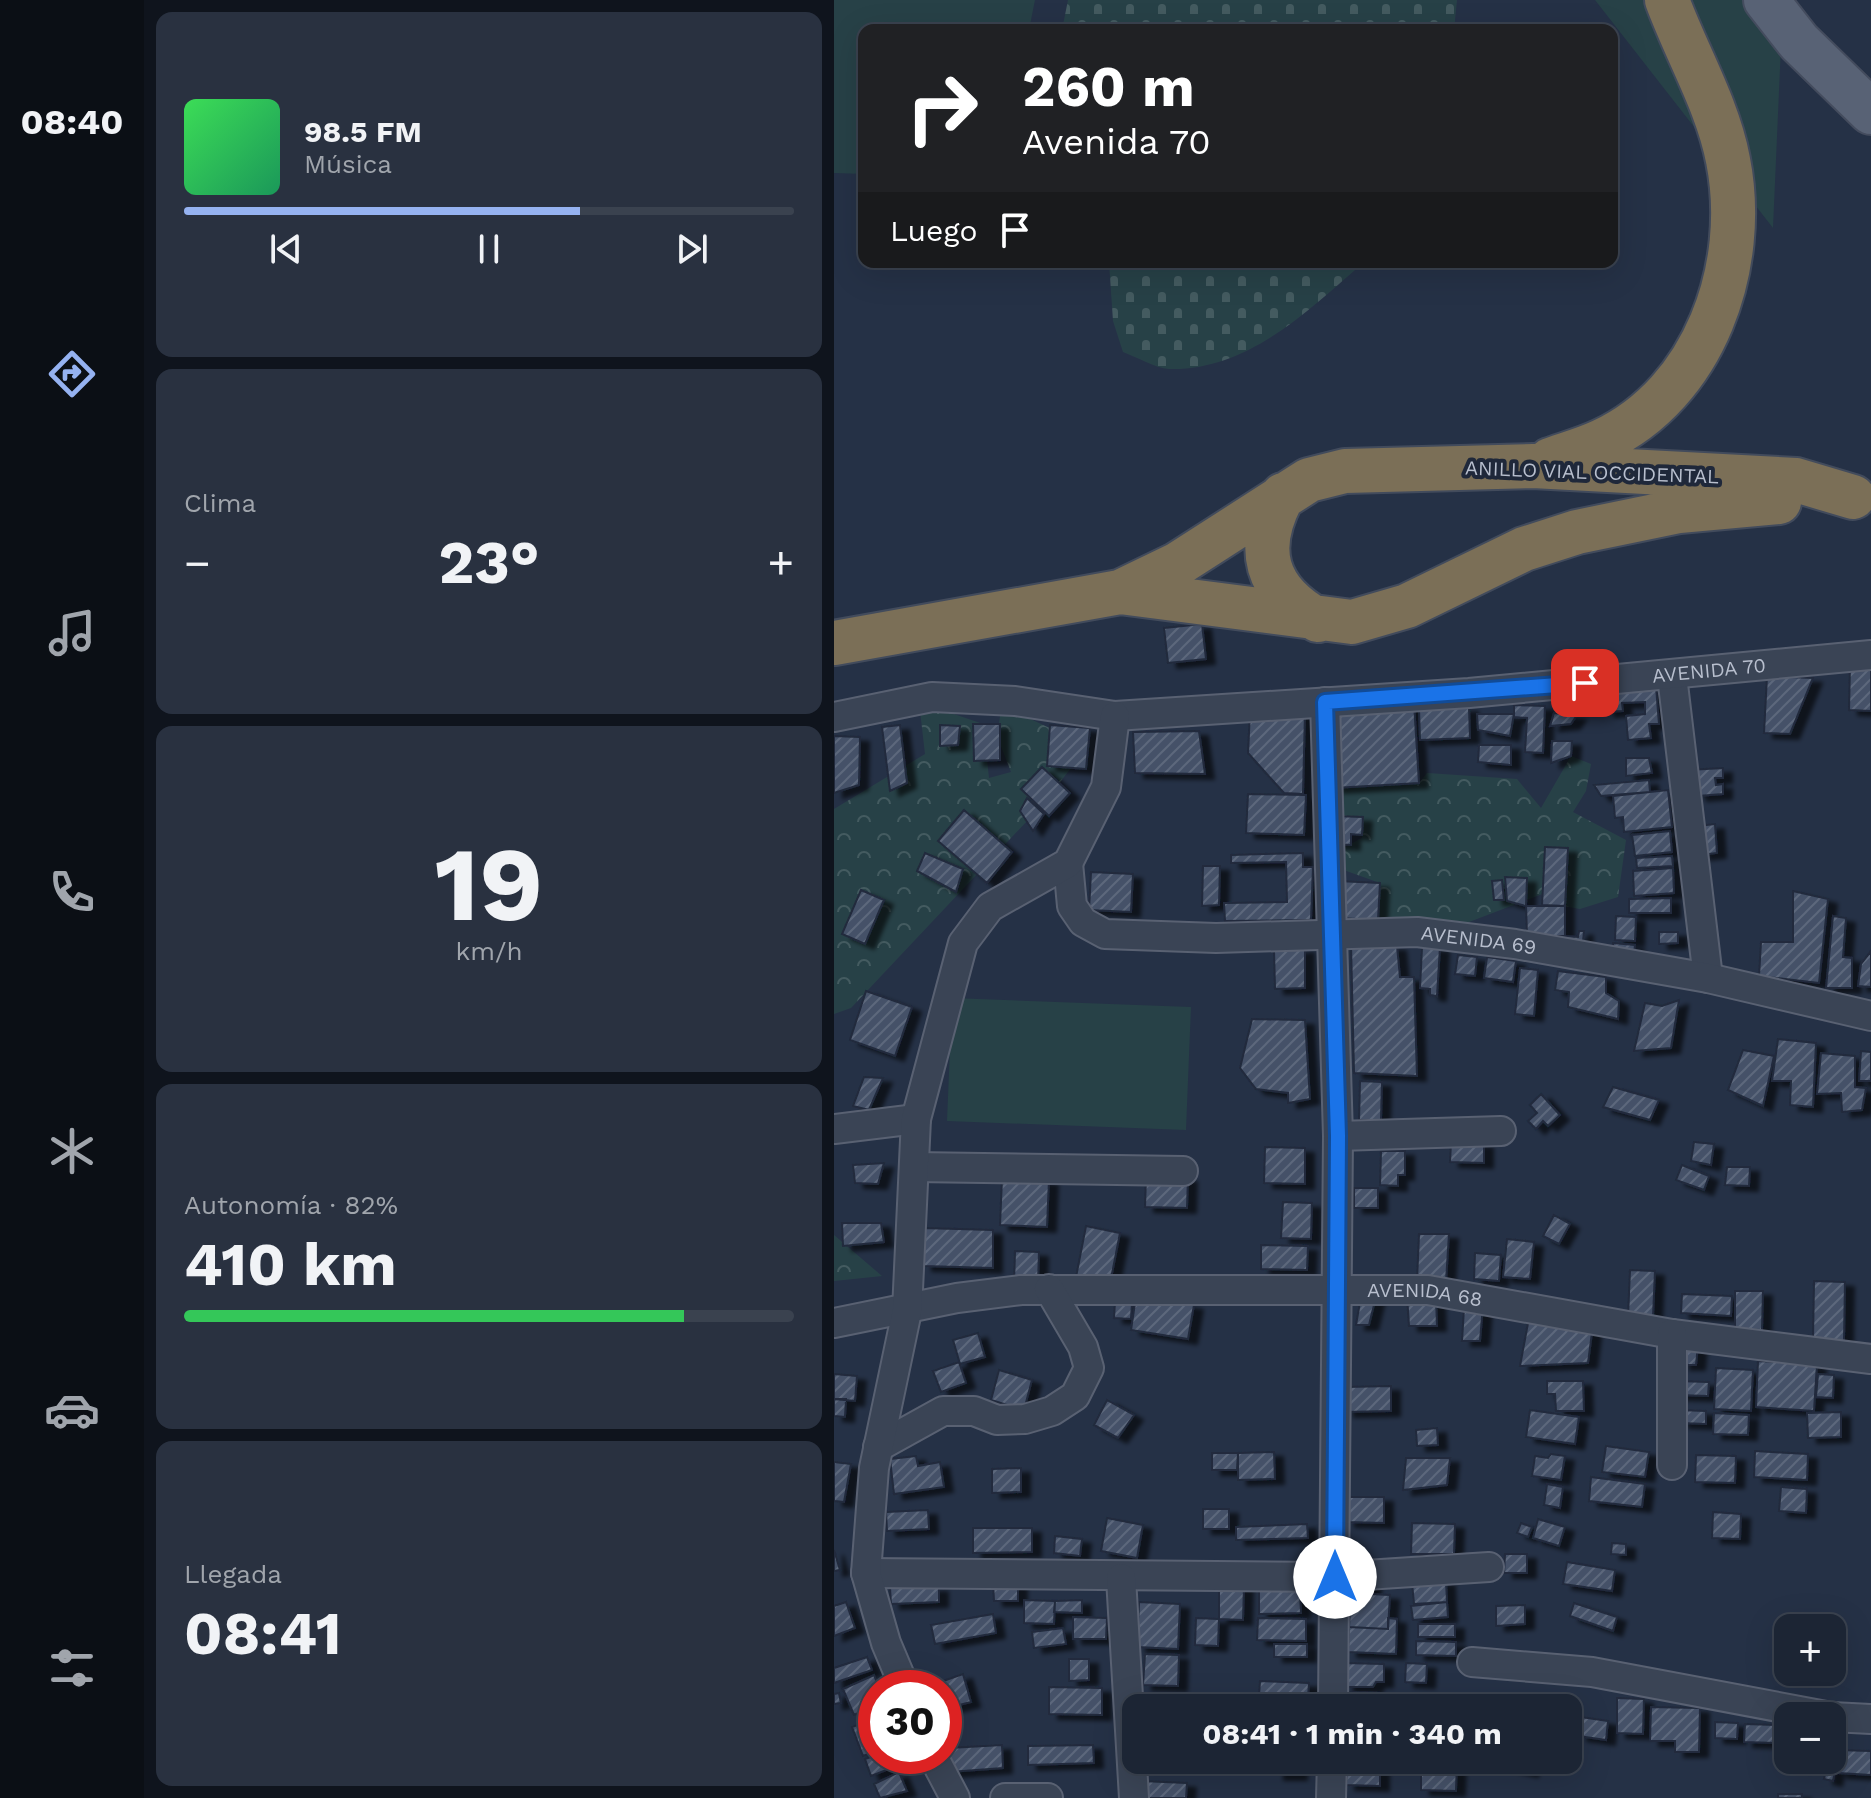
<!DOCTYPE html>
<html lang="es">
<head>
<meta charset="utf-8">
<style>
  body { margin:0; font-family:"Work Sans",sans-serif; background:#293140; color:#f1f3f6; height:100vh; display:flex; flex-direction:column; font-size:30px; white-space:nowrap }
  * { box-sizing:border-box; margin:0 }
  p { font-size:26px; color:#a0a5ac }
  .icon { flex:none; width:44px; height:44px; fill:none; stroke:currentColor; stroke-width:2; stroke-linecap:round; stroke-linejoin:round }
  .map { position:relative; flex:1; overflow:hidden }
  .drawer { display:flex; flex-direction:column; gap:12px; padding:12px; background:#0f141d; width:690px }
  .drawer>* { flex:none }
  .guide { position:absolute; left:24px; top:24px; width:760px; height:244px; border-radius:16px; box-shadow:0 8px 32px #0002,0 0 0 2px #3a424f; background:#202124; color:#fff; overflow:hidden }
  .tools { position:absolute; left:940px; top:1614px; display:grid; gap:16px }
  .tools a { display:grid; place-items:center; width:72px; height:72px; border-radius:16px; background:#1c2534; box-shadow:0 8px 32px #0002,0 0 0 2px #3a424f; font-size:40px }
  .speed { position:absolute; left:24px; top:1670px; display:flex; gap:16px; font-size:40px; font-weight:700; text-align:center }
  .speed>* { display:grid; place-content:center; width:104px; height:104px; border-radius:50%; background:#1c2534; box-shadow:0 8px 32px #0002,0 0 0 2px #3a424f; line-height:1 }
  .speed .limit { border:12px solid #d22; background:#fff; color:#111 }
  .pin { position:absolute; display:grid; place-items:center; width:68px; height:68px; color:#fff; margin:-34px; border-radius:16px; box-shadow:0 4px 12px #0006 }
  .me { position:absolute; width:88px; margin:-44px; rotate:0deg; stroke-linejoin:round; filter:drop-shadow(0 0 6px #0008) }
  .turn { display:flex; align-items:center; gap:28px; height:168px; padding:0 32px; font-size:36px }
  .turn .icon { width:104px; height:104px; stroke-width:2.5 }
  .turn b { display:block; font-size:56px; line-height:68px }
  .then { display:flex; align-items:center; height:76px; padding:0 32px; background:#0003; gap:16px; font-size:30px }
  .big { font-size:60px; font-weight:700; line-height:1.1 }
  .drawer .tile { flex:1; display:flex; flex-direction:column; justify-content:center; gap:12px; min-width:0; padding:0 28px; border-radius:16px; background:#293140 }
  .drawer .dial { align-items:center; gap:0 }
  .dial b { font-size:104px; line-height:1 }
  .song { display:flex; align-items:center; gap:24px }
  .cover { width:96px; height:96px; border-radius:12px; background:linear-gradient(135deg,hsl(130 70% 55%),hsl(150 70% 35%)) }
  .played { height:8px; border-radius:4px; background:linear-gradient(90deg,#95b2f1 65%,#3a424f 65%) }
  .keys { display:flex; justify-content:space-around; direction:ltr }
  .heat { display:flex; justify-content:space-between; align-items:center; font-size:44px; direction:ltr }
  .charge { height:12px; border-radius:6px; background:linear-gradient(90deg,#34c759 82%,#3a424f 0) }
  .trip { position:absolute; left:288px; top:1694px; width:460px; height:80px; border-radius:16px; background:#1c2534; box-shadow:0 8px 32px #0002,0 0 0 2px #3a424f; font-weight:700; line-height:80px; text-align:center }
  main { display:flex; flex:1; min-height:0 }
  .dock { display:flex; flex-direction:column; width:144px; justify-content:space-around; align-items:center; background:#0b0f15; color:#a0a5ac }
  .dock .icon { width:56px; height:56px }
  .dock .selected { color:#95b2f1 }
  .dock b { font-size:36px; color:#f1f3f6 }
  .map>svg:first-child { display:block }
</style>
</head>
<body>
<main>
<nav class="dock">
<b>08:40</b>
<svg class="icon selected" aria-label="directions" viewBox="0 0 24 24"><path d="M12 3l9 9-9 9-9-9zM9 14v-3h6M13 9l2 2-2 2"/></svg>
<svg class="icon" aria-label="music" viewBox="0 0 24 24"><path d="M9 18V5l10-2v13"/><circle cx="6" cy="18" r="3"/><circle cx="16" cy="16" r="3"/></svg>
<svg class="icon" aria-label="phone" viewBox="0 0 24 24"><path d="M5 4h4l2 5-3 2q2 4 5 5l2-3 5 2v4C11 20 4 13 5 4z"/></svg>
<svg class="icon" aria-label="climate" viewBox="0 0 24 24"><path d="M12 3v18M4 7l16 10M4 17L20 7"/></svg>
<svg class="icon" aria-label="car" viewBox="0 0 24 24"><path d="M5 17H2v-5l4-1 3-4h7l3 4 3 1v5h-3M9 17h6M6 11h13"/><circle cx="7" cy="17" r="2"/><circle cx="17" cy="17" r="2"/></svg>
<svg class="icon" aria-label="filters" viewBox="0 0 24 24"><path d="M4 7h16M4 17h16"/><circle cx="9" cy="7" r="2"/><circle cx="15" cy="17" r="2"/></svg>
</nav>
<section class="drawer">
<div class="tile">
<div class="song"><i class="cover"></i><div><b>98.5 FM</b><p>Música</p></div></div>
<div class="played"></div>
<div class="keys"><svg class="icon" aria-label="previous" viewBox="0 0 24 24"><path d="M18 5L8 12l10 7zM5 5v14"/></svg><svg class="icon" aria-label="pause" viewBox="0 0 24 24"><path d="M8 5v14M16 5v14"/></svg><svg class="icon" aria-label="next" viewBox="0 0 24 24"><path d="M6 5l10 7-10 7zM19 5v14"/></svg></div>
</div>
<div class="tile"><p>Clima</p>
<div class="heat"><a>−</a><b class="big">23°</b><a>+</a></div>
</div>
<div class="tile dial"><b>19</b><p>km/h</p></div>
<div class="tile"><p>Autonomía · 82%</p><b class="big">410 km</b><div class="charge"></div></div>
<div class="tile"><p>Llegada</p><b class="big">08:41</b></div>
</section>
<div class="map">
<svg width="1037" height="1798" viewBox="0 0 1037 1798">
  <defs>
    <pattern id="forest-crowns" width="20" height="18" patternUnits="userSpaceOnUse" patternTransform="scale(2)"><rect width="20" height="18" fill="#274147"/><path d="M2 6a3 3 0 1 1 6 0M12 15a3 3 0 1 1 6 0" fill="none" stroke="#445b60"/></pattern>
    <pattern id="cemetery-stones" width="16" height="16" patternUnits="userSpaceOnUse" patternTransform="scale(2)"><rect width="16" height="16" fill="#274147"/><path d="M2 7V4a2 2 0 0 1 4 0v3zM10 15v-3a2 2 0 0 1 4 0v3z" fill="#445b60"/></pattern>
    <pattern id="building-hatch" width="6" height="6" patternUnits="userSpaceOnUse" patternTransform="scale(2)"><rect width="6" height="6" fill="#445168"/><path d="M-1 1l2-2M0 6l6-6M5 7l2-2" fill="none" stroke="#5d687c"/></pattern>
    <filter id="shadow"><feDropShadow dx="9" dy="5" stdDeviation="2" flood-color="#0009"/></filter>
  </defs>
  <rect width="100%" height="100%" fill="#253146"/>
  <!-- grass -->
  <path fill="#274147" d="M0 0H201L195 30H30V174L0 173Z
    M761 0H949L939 228Z
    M118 998 357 1007 352 1130 113 1121Z"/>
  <!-- forest -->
  <path fill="url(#forest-crowns)" d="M85 702 149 724 155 778 177 772 163 736 167 710 190 716 254 746 210 803 17 1008 0 1014V809L91 754Z
    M737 756 757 764 752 791 739 812 792 840 784 897 746 909 719 904 716 891 622 927 544 920 546 883 504 868 505 850 528 838 529 817 501 816 510 788 585 783 593 773 683 779 707 808Z
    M0 1235 48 1276 0 1281Z"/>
  <!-- cemetery -->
  <path fill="url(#cemetery-stones)" d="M234 0H623L620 30H228Z
    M275 262H530C475 310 414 371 335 369 321 368 303 357 289 352L279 321Z"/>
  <!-- building -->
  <path fill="url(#building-hatch)" stroke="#212a3c" stroke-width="2" filter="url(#shadow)" d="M368 624 372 659 334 663 330 628Z
    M1016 663 1037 667V711L1015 710Z
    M933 676 979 678 956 734 930 733Z
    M822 686 825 724H815L817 738 794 740 792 716 811 714V702L788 703 789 711 772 712 770 690Z
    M580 703 585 783 500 788 496 708Z
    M680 705 711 706 709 753 691 752 693 718 680 717Z
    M635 707 636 738 586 740 585 709Z
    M416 711 471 713 469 794 450 793 414 753Z
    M720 713 743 715 737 724 716 726Z
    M643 714H680L676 736 644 730Z
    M139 724H166V760L140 761Z
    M66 725 73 783 56 791 48 727Z
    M106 725 126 726 124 745 106 746Z
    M216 725 256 728 252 769 213 766Z
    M365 731 371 774 301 773 299 732Z
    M0 736 26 737 25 785 0 793Z
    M718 741H738L737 756 717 763Z
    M645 745H677V765L644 762Z
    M792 758H815L818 773 792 776Z
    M208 767 236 793 215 816 187 789Z
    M889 768V778H881L882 785 889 784V794L864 796 854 770Z
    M815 780 816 792 767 796 760 785Z
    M834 790 838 827 790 832 789 817 781 818 779 796Z
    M414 794 472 795 470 835 412 833Z
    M193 798 210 814 199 831 186 811Z
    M130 810 178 852 153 883 104 841Z
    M501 816 529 817 528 835 517 834V845L500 844Z
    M881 824 883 853 867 855 863 826Z
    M836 831 838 852 801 856 798 835Z
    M711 847 734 848 731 906 708 905Z
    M91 853 129 869 122 892 83 871Z
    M469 853V867H479L477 920 391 921 390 903 453 902 452 862 397 863V855Z
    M838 856 839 866 803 868 802 858Z
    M369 866H386L385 905 368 906Z
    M839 868 840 893 800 896 799 871Z
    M257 872 299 874 297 912 255 910Z
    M671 877 693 878 692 906 673 901Z
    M668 880 670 900H660L658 881Z
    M504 881 546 883 544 920 502 918Z
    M27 890 50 900 31 944 8 934Z
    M959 891 994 899 985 983 925 976 927 942H959Z
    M837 898V913H795V899Z
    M692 906H731V936H693Z
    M782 916 802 917 801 941 781 940Z
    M999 916 1012 918 1009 957 1018 958V988H992Z
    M745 931H750L748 953 729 951 731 936 744 937Z
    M825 932H844V943L825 944Z
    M779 943 801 945 800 954 779 952Z
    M517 945 563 946 566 977H580L583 1076 520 1073Z
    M588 947H606L603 996 596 995V989L586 988Z
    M471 948V988L441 989 440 951Z
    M1037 951V987L1024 986 1027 964Z
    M624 955 643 957 641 976 621 974Z
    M653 957 682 961 679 982 650 978Z
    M686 968 704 970 700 1016 681 1014Z
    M724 971 772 977V993L785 1001 784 1019 734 1007 735 992 721 990Z
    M32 991 78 1007 61 1056 16 1040Z
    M845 1000 837 1048 800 1051 811 1003 828 1006Z
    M418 1019 471 1020 476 1099 454 1103V1093L422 1089 406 1068Z
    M944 1039 982 1043 979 1107 956 1105 957 1081H938Z
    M909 1050 940 1056 929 1106 894 1090Z
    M1027 1051 1037 1052V1081H1025Z
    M987 1053 1021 1056V1087L1032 1088 1028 1110 1008 1112 1007 1093 983 1094Z
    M30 1077 49 1078 35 1110 19 1106Z
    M526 1081 548 1082 547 1120H525Z
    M779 1087 825 1100 816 1120 769 1107Z
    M707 1094 726 1115 714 1126 709 1121 702 1129 694 1121 703 1113 696 1105Z
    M617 1142 650 1143V1163L616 1162Z
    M860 1142 880 1144 877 1165 857 1161Z
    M431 1147 471 1148V1184L430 1183Z
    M547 1151H571V1175H564V1186L546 1185Z
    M50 1163 44 1184 21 1183 19 1165Z
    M848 1165 875 1176 870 1190 842 1180Z
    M893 1167H916L915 1186 891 1185Z
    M312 1176 354 1177 353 1208 311 1207Z
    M168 1178 215 1180 213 1227 166 1225Z
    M520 1188H544V1208H520Z
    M449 1202 478 1203 477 1239 447 1238Z
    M720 1215 736 1224 725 1244 709 1236Z
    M8 1223H47L50 1242 9 1246Z
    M252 1226 286 1233 276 1284 242 1277Z
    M89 1228 159 1230V1268L89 1266Z
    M585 1234H615L612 1282 583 1280Z
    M673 1239 700 1242 696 1279 669 1277Z
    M427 1245 474 1246 473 1270 427 1269Z
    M181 1251 205 1252 204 1283H180Z
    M641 1253 667 1255 665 1281 640 1279Z
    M796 1270 821 1271 819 1317 794 1316Z
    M980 1281 1011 1282 1010 1341 979 1338Z
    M901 1291H929L928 1330 901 1329Z
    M848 1294 898 1296 897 1316 847 1313Z
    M302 1296 360 1305 354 1339 297 1330Z
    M527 1296 542 1297 535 1325H522Z
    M573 1296 602 1297 603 1326H575Z
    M281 1301 298 1303 297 1319 280 1318Z
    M649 1306 646 1341H628L630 1308Z
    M706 1316 759 1325 754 1363 686 1366 694 1323Z
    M144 1333 151 1357 126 1364 119 1340Z
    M848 1345H864L862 1365H847Z
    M924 1361 983 1364 980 1411 922 1407Z
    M125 1362 132 1383 107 1392 99 1371Z
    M882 1368 919 1370 917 1411 880 1409Z
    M165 1370 198 1380 190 1410 157 1400Z
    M0 1374 23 1376 21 1401 0 1399Z
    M984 1374 1000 1375 999 1398 982 1397Z
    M713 1381H749L750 1411H722L721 1394H713Z
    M844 1381 875 1382 874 1396 843 1395Z
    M557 1386V1411L511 1412V1387Z
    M0 1399H12L11 1417 0 1416Z
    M273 1400 300 1415 284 1438 260 1425Z
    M696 1410 745 1417 741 1444 692 1437Z
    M846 1410 872 1411V1424L846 1423Z
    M1007 1412V1437L974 1438 973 1413Z
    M880 1413 915 1415 914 1435 879 1434Z
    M603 1428 604 1445 583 1446 582 1430Z
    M772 1446 815 1452 811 1477 768 1472Z
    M921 1451 974 1454 973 1480 920 1477Z
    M440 1452 441 1479 404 1480V1453Z
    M378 1453H404L403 1470H378Z
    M717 1454 731 1456 727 1480 698 1476 701 1456 714 1458Z
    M862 1455 902 1456 901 1483 861 1482Z
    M82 1456 84 1466 106 1462 110 1487 60 1494 56 1459Z
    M572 1458H616L613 1485 569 1490Z
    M0 1462 17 1464 10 1502 0 1501Z
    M187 1468V1492L158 1493V1469Z
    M757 1477 811 1484 808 1507 755 1501Z
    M713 1484 729 1487 726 1508 710 1505Z
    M947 1487 973 1489 972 1513 945 1511Z
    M512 1497H550V1523L512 1522Z
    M369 1509H395V1529H369Z
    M94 1510 95 1529 53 1531 52 1512Z
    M879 1512 907 1514 906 1539 878 1538Z
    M273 1518 309 1525 303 1558 267 1551Z
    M704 1519 731 1527 725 1546 699 1538Z
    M578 1523 621 1524 620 1554H577Z
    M687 1523 698 1527 694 1537 683 1533Z
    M473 1524 474 1538 402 1540V1527Z
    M139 1528H198V1552L139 1553Z
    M221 1536 248 1539 246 1556 220 1553Z
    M778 1543 792 1544V1555L777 1554Z
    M0 1550 6 1570 0 1571Z
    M671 1554H693V1573H670Z
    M733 1562 781 1570 778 1591 729 1584Z
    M612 1580 613 1602 580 1604 578 1583Z
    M517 1581 538 1582 537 1594 556 1595 554 1629 515 1627Z
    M159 1583H184V1601H160Z
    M385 1586H410L409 1620 385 1619Z
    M105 1587V1602L57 1604 56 1588Z
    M466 1588 467 1613 425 1614V1589Z
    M190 1600 221 1601 220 1624 190 1623Z
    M248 1600V1613L220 1612 221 1601Z
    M12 1602 21 1628 0 1636V1606Z
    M305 1602 346 1604 344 1649 303 1647Z
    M613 1602 614 1617 579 1620 577 1606Z
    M740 1603 783 1617 779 1631 736 1616Z
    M691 1605V1624L662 1626V1606Z
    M159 1614 162 1633 101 1644 97 1625Z
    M239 1617 273 1618 272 1639H239Z
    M362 1618 385 1619 384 1646 361 1645Z
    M424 1618 472 1619V1641L423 1640Z
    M554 1618 563 1619 562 1654 514 1652 515 1627 554 1629Z
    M584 1624H621V1637H584Z
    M229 1628 232 1644 200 1648 198 1632Z
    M582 1641 622 1642V1656L582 1655Z
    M440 1644H473V1657H440Z
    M311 1654 345 1655 344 1686 309 1685Z
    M33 1657 38 1670 0 1683V1668Z
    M235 1659H255V1680L235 1681Z
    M511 1663 550 1664V1682H542L539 1687H511Z
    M572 1663 593 1664 592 1683 571 1682Z
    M129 1674 137 1702 110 1709V1688H89Z
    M40 1675 45 1688H42V1705L20 1715 9 1689Z
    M426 1681 475 1683 474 1698 425 1695Z
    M215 1687 268 1688V1715L215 1714Z
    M510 1692 548 1693 547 1708H509Z
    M5 1693 7 1703 0 1704V1694Z
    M704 1695 736 1699 734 1711V1708H702Z
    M783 1698 810 1699 809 1734 783 1733Z
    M340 1700 375 1702V1708H340Z
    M817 1707 866 1708 865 1752H841V1741H816Z
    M747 1717 774 1721 772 1740 744 1736Z
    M951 1717 954 1718V1738H949Z
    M42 1718V1751L29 1756 18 1727Z
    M881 1722 904 1723 903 1739 881 1738Z
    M911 1724 943 1725 941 1743 910 1742Z
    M168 1745 169 1768 116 1772 115 1748Z
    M259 1745 260 1763 194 1765V1746Z
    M1005 1750 1037 1751V1775L1004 1773Z
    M42 1755 59 1756 63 1766 37 1776 31 1759Z
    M441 1760H464V1775H441Z
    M603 1760H623L622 1791 587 1790V1773H603Z
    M663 1760H698L695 1772 662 1764Z
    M993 1764 1002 1766 999 1781 990 1779Z
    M513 1765 546 1767V1786L512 1785Z
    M65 1772 73 1791 46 1798 40 1784Z
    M308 1781 353 1783 352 1798H307Z
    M944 1794H968V1798H944Z"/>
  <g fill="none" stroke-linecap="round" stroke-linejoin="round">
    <defs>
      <g id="street">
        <path d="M838 676 874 978"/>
        <path d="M491 702 504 1136 499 1708"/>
        <path id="s1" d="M0 717 98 697 181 701 281 716 635 693 1037 655"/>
        <path id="s2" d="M234 863 238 906 249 922 271 934 382 938 583 932 681 944 874 978 1037 1016"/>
        <path d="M0 1129 82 1119"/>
        <path d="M504 1136 667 1131"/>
        <path d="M80 1167 349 1171"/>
        <path id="s3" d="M0 1323 123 1298 187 1290H594L838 1334 1037 1359"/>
        <path d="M44 1447 109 1411H140L163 1420 191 1419 218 1411 241 1396 255 1368 249 1347 215 1289"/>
        <path d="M838 1465V1334"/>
        <path d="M32 1573 501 1577 655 1567"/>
        <path d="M287 1578 300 1798"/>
        <path d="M638 1662 758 1672 992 1716"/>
        <path d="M71 1688 52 1643 32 1573 40 1468 73 1311 82 1119 129 943 156 907 234 863 272 787 281 716"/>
        <path d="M998 1717 1037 1719"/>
        <path d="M99 1756 121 1798"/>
        <path d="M171 1798H214"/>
        <path d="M497 1798 498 1760"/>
      </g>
      <path id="primary" d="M932 0 965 42 1037 112"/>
      <path id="highway" d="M716 460C733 454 751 449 768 441 871 393 915 266 894 160 884 106 852 52 833 0
        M449 495C420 549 431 590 484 620
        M286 592 518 622 573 606 690 549 743 532 845 511 945 502
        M0 643 286 592 344 564 475 480 511 471 699 466 962 480 1019 497"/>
    </defs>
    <!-- street casing -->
    <use href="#street" stroke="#596172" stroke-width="32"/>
    <!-- primary casing -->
    <use href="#primary" stroke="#444c5e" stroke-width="48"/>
    <!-- highway casing -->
    <use href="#highway" stroke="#424b5c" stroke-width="48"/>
    <!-- street -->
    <use href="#street" stroke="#3a4455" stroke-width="28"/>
    <!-- primary -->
    <use href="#primary" stroke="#586275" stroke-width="44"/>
    <!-- highway -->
    <use href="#highway" stroke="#7b6f57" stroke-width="44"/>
  </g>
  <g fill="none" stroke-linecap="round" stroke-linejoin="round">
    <defs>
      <path id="route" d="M501 1577 504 1136 491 702 751 683"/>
    </defs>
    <!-- route casing -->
    <use href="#route" stroke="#114b97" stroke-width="20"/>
    <!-- route -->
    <use href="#route" stroke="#1a73e8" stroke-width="14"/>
  </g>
  <g text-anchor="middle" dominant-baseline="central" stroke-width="8" stroke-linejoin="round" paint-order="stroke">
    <!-- street labels -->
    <g font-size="20" fill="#b8bfce" stroke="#1f283a">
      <text transform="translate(758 472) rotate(2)">ANILLO VIAL OCCIDENTAL</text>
      <text stroke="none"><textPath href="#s1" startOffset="880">AVENIDA 70</textPath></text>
      <text stroke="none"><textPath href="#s2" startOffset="462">AVENIDA 69</textPath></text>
      <text stroke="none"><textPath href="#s3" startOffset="594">AVENIDA 68</textPath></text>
    </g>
  </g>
</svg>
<div class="tools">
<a>+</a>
<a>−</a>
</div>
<div class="speed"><div class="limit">30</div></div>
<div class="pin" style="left:751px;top:683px;background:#d93025"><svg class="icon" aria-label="arrive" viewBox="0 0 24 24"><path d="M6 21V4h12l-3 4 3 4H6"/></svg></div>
<svg class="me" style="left:501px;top:1577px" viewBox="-20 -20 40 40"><circle r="19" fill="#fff"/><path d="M0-13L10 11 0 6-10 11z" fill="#1a73e8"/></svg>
<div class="trip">08:41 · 1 min · 340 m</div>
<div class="guide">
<div class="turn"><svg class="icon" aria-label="right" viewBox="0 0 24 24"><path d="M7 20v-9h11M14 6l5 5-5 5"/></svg><div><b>260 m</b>Avenida 70</div></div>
<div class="then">Luego<svg class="icon" aria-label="arrive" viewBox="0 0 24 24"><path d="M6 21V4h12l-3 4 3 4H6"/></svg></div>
</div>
</div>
</main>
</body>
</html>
